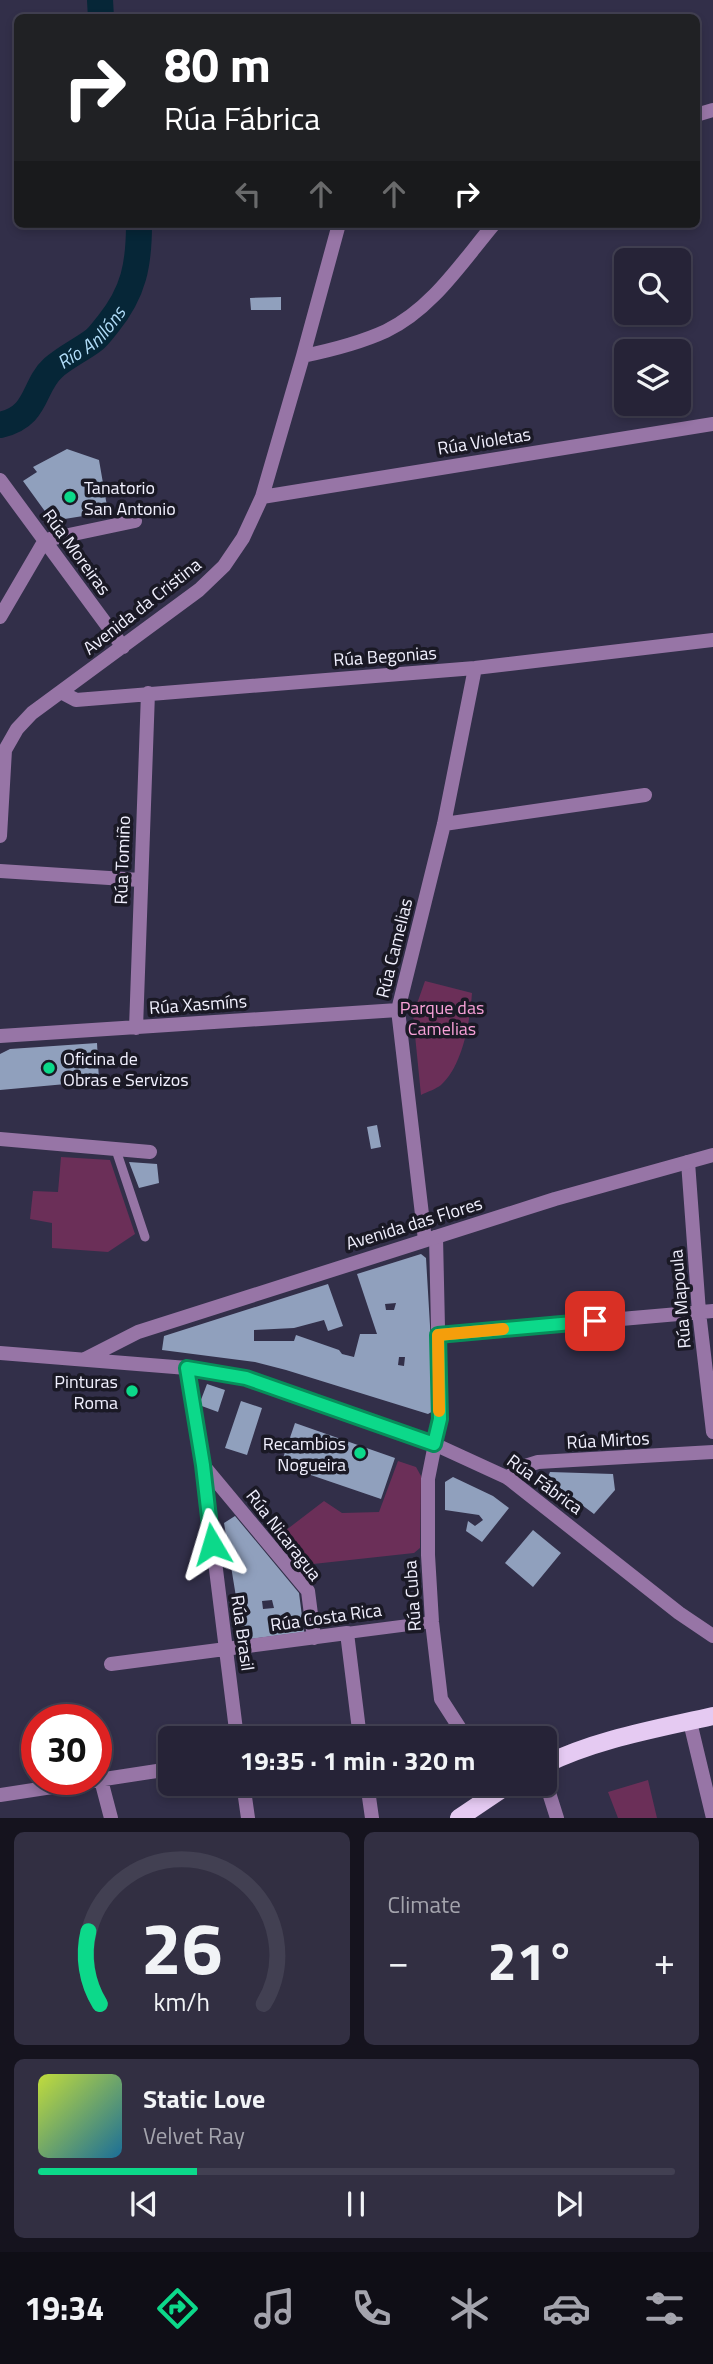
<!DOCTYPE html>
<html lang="en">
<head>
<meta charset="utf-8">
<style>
  body { margin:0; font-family:"Titillium Web",sans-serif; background:#322f42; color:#f1f3f6; height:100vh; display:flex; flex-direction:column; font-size:26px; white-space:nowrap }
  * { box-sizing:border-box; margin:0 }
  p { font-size:23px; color:#a4a4ad }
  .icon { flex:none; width:38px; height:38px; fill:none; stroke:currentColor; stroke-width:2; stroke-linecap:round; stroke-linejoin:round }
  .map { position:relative; height:1818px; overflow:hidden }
  .panel { display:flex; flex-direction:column; gap:14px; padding:14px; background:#15131e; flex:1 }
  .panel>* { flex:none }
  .top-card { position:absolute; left:14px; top:14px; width:686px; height:214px; border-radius:10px; box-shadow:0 4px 10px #0003,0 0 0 2px #424052; background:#202124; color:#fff; overflow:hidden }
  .buttons { position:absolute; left:614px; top:248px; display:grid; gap:14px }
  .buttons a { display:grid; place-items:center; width:77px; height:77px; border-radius:10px; background:#262337; box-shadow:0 4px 10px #0003,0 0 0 2px #424052; font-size:35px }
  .speed { position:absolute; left:21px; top:1704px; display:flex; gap:14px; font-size:35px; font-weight:700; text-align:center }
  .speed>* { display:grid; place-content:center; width:91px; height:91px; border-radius:50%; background:#262337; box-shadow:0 4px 10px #0003,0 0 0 2px #424052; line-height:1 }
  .speed .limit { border:10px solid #d22; background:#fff; color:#111 }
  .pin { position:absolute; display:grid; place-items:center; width:60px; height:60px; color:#fff; margin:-30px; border-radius:14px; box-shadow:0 4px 10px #0006 }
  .me { position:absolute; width:77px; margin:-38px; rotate:353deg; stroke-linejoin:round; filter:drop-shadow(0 0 5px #0008) }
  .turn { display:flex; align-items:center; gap:24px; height:147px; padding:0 35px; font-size:32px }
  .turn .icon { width:91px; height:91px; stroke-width:2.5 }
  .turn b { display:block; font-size:49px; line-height:60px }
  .lanes { display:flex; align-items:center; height:66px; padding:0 35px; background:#0003; justify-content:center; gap:35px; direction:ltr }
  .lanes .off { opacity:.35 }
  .big { font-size:52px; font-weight:700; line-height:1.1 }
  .panel .card { flex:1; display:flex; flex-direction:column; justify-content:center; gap:10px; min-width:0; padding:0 24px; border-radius:10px; background:#322f42 }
  .panel .dial { align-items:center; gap:0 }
  .dial svg { height:182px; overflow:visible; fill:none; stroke:#424052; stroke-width:7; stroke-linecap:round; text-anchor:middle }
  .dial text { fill:#f1f3f6; stroke:none }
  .song { display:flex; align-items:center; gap:21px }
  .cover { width:84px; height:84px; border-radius:10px; background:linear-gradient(135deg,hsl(70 70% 55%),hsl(200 70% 35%)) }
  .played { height:7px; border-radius:4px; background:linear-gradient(90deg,#0cd98a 25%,#424052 25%) }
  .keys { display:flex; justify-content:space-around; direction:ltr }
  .heat { display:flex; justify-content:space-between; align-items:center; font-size:38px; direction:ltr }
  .panel .tiles { flex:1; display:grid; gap:14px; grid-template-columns:1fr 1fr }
  .card:last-child { grid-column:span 2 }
  .trip { position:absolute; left:158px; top:1726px; width:399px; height:70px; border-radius:10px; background:#262337; box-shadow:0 4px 10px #0003,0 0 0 2px #424052; font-weight:700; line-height:70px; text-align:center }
  .dock { display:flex; height:112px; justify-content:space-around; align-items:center; background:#0f0e16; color:#a4a4ad }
  .dock .icon { width:49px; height:49px }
  .dock .current { color:#0cd98a }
  .dock b { font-size:32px; color:#f1f3f6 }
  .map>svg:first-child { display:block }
</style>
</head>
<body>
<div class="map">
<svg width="713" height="1818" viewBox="0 0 713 1818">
  <rect width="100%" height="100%" fill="#322f49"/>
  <!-- green -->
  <path fill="#6b2f58" d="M425 981 472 993C470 1021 463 1065 441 1085 436 1089 427 1092 421 1095L413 1015Z
    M61 1157 110 1160 135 1234 108 1252 52 1248V1223L30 1219 33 1191 58 1192Z
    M398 1461 416 1467 421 1476 420 1548 414 1553 304 1565 277 1537 324 1501 342 1513 379 1512Z
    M648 1780 657 1818H618L608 1792Z"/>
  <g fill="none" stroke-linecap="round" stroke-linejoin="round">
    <!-- river -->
    <g stroke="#062637" stroke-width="26">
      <path d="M100 0 101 18"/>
      <path id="s1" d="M0 425C39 416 32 387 53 368 65 357 81 350 94 340 99 336 103 330 108 324 134 292 139 264 139 224"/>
    </g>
  </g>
  <!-- building -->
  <path fill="#90a0bd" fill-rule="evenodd" d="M281 297V310H251L250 298Z
    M67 449 99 460 108 512 52 521 23 481 37 472 33 467Z
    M97 1043 99 1081 0 1090V1054L10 1049Z
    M377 1125 381 1147 371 1149 367 1127Z
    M129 1162 157 1164 159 1183 139 1188Z
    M421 1254 426 1258 435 1410 428 1414 286 1370 255 1362 162 1350 164 1336 328 1284 343 1326 328 1331 324 1320 294 1328 254 1330V1341H294L296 1335 339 1350 342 1354 354 1357 360 1334H377L357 1274ZM396 1303 394 1310H386L385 1304ZM399 1357H405L404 1366 398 1365Z
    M207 1384 225 1390 218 1412 199 1405Z
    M241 1401 262 1408 247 1455 225 1448Z
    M295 1423 395 1458 381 1499 302 1472 303 1469 282 1461Z
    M550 1472 613 1474 615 1490 594 1514 547 1479Z
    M453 1477 493 1496 509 1508 482 1542 466 1531 468 1521 475 1526 483 1520 479 1515 445 1510V1482Z
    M235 1516 299 1593 304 1632 243 1640 224 1523ZM272 1600 274 1608 263 1609 262 1601Z
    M533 1530 561 1553 533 1587 505 1563Z"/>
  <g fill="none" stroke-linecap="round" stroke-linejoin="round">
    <!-- service -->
    <path stroke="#9775a6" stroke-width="9" d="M116 1150 145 1237"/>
    <!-- pedestrian -->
    <path stroke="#9775a6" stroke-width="12" d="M347 1633 432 1622"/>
    <!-- minor -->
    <path stroke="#9775a6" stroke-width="14" d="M696 115 713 110
      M303 356C332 350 360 343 386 331 432 309 462 262 494 224
      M0 480 123 647
      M262 497 713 424
      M0 617 45 540 135 521
      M61 692 76 700 475 668 713 640
      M444 824 645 795
      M0 836 5 750 17 729 32 713 199 590 224 566 243 538 262 497 303 356 339 224
      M0 871 140 880
      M136 1028 148 693
      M0 1036 398 1010
      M0 1139 150 1152
      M688 1162 699 1312 713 1432
      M436 1237 440 1419 428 1479V1555L432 1622 441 1699 466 1738
      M425 1240 398 1010 444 824 475 668
      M438 1335 713 1311
      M187 1368 203 1465 237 1738
      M203 1465 308 1591 314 1638
      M508 1478 519 1468 538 1462 713 1452
      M111 1664 347 1633 360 1738
      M690 1722 713 1818
      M544 1777 557 1818
      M101 1780 111 1818
      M243 1783 248 1818
      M367 1783 372 1818
      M0 1795 170 1769"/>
    <!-- tertiary -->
    <path stroke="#9775a6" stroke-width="14" d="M0 1353 187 1368 246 1378 434 1444 508 1478 679 1613 713 1636
      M85 1359 138 1332 555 1199 713 1155"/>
    <!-- primary -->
    <path stroke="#e5caf2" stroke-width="18" d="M544 1765C597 1739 656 1729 713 1716
      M459 1818 511 1783"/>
  </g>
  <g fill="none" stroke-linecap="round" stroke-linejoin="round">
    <defs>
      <path id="route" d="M212 1544 203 1465 187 1368 246 1378 434 1444 440 1419 438 1335 595 1321"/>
    </defs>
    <!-- route casing -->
    <use href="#route" stroke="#088d5a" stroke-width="18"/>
    <!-- route -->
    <use href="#route" stroke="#0cd98a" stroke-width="12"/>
    <!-- slow -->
    <path stroke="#f59e0b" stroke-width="12" d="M439 1411 438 1335 503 1329"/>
  </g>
  <!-- markers -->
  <g fill="#0cd98a" stroke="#1a1925" stroke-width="2.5">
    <circle cx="70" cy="497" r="7"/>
    <circle cx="49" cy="1068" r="7"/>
    <circle cx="132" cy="1391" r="7"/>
    <circle cx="360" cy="1453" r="7"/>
  </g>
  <g text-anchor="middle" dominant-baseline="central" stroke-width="7" stroke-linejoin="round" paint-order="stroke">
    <!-- street labels -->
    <g font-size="18" fill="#f1f0fe" stroke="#1a1925">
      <text transform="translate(484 441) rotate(-9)">Rúa Violetas</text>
      <text transform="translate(77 552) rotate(54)">Rúa Moreiras</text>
      <text transform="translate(142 606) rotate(-38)">Avenida da Cristina</text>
      <text transform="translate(385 656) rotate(-4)">Rúa Begonias</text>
      <text transform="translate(122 860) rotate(-88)">Rúa Tomiño</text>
      <text transform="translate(394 948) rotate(-76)">Rúa Camelias</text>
      <text transform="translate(198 1004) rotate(-4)">Rúa Xasmíns</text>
      <text transform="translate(414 1223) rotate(-17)">Avenida das Flores</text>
      <text transform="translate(680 1299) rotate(-95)">Rúa Mapoula</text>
      <text transform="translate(608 1440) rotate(-3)">Rúa Mirtos</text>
      <text transform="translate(545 1484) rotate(36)">Rúa Fábrica</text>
      <text transform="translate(284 1535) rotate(52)">Rúa Nicaragua</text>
      <text transform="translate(412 1596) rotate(-94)">Rúa Cuba</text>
      <text transform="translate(326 1617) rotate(-8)">Rúa Costa Rica</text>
      <text transform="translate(243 1633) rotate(82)">Rúa Brasil</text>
    </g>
    <!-- poi labels -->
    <g font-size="18" fill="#f1f0fe" stroke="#1a1925" text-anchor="start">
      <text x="84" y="487">Tanatorio<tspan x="84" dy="21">San Antonio</tspan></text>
      <text x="63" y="1058">Oficina de<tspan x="63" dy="21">Obras e Servizos</tspan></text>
      <text x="118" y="1381" text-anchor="end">Pinturas<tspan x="118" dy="21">Roma</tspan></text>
      <text x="346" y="1443" text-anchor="end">Recambios<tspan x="346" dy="21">Nogueira</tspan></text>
    </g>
    <!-- park labels -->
    <g font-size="18" fill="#f7a1d7" stroke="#1a1925">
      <text x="442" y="1007">Parque das<tspan x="442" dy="21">Camelias</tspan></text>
    </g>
    <!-- water labels -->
    <g font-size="19" font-style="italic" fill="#b1ddf9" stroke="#1a1925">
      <text stroke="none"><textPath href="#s1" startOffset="130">Río Anllóns</textPath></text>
    </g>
  </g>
</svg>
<div class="buttons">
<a><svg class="icon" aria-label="search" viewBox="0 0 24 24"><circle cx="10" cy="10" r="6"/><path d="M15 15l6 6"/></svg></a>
<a><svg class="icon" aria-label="layers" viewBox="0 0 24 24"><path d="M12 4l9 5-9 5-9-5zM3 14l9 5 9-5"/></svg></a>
</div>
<div class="speed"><div class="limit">30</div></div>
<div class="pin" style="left:595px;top:1321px;background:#d93025"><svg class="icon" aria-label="arrive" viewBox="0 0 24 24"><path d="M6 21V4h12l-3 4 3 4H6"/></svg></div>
<svg class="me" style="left:212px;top:1544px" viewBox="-20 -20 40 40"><path d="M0-17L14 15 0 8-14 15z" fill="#0cd98a" stroke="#fff" stroke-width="4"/></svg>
<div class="trip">19:35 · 1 min · 320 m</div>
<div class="top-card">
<div class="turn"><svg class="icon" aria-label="right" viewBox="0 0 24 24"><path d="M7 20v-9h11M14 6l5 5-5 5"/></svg><div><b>80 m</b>Rúa Fábrica</div></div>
<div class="lanes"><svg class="icon off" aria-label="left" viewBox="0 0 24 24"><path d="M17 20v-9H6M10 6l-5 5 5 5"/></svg><svg class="icon off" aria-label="ahead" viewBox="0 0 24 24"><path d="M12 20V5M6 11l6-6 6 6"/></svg><svg class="icon off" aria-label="ahead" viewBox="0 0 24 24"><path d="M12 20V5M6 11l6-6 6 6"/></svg><svg class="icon" aria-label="right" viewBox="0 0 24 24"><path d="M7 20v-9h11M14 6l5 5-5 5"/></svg></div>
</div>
</div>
<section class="panel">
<div class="tiles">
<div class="card dial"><svg viewBox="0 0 100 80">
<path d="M14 69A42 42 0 1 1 86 69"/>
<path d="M14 69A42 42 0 0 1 9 37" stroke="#0cd98a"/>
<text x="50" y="56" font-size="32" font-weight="700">26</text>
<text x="50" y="72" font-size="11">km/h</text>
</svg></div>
<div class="card"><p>Climate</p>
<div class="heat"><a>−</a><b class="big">21°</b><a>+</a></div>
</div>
<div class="card">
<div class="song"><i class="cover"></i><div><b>Static Love</b><p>Velvet Ray</p></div></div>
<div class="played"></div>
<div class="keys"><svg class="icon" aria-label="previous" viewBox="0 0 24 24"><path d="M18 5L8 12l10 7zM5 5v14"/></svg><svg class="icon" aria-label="pause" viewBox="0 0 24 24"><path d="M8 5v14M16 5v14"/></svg><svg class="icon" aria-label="next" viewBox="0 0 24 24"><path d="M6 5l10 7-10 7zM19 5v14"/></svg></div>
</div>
</div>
</section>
<nav class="dock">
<b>19:34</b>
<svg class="icon current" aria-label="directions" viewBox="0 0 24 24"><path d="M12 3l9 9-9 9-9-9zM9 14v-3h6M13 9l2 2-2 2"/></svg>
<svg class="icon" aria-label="music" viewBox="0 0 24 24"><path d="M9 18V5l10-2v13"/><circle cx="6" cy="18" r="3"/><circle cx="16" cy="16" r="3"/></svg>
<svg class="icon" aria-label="phone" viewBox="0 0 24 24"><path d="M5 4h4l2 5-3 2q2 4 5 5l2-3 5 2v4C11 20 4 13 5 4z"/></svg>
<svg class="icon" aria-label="climate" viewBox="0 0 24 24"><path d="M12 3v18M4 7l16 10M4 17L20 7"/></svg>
<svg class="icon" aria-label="car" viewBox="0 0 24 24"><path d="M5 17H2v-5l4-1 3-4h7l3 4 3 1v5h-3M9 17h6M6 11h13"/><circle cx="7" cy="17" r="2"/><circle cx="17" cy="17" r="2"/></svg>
<svg class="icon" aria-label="filters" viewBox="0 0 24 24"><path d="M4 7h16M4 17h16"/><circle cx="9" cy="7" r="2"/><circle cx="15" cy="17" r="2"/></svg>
</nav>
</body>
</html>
